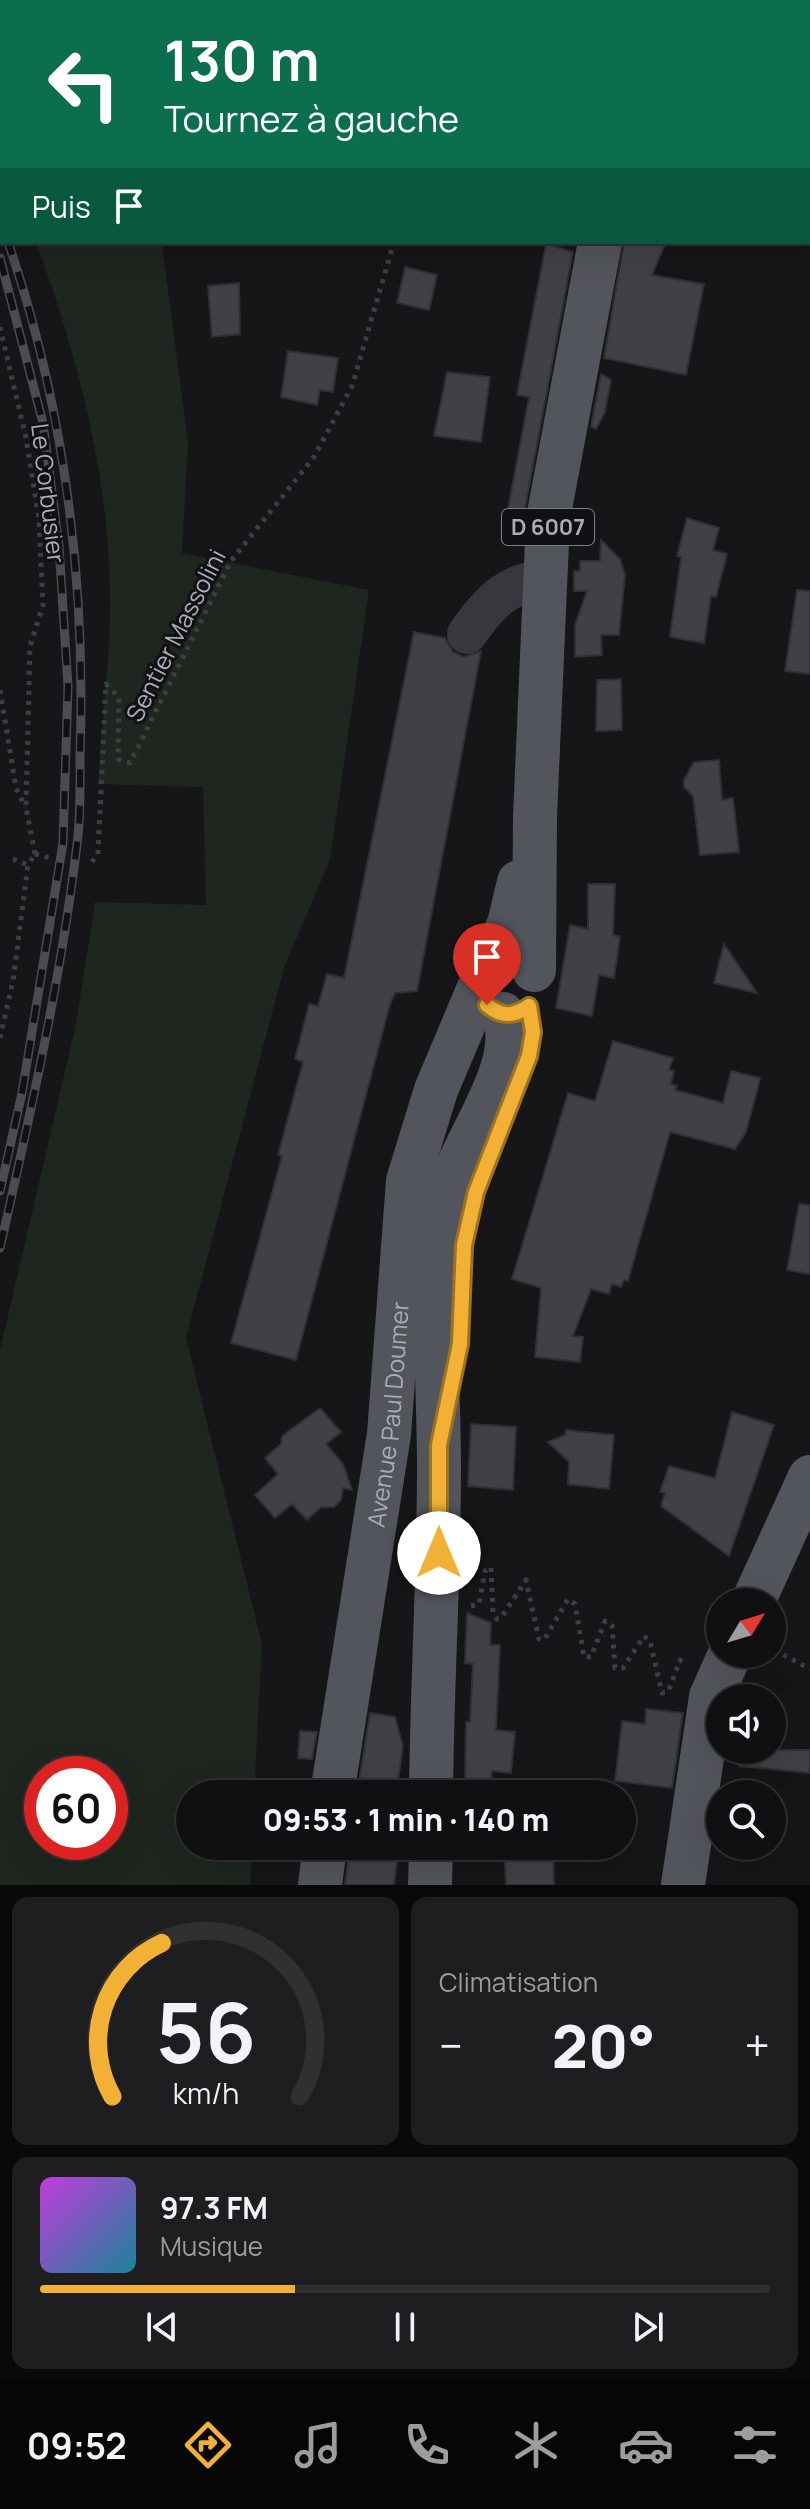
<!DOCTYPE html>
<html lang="fr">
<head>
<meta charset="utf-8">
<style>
  body { margin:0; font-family:Manrope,sans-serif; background:#1e1e20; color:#f1f3f6; height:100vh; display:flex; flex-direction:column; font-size:30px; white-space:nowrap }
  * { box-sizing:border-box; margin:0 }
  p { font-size:26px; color:#9c9d9f }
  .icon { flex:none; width:44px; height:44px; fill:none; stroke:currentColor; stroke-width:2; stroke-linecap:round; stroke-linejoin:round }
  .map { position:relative; height:1885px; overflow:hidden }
  .side { display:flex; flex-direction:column; gap:12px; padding:12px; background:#09090a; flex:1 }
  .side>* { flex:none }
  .top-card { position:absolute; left:0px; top:0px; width:810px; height:244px; box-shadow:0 8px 32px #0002,0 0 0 2px #303032; background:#0b6e4f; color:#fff; overflow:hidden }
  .needle { width:52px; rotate:52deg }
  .tools { position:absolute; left:706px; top:1588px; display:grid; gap:16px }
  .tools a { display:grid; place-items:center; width:80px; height:80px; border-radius:50%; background:#101012; box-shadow:0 8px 32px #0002,0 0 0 2px #303032; font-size:40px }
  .speed { position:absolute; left:24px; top:1756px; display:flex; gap:16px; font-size:40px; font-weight:700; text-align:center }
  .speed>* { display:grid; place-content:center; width:104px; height:104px; border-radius:50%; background:#101012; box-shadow:0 8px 32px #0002,0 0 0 2px #303032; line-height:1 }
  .speed .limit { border:12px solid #d22; background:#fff; color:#111 }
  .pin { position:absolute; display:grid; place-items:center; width:68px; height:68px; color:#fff; margin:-82px -34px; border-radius:50% 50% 50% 0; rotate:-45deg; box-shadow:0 0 8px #0007 }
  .pin .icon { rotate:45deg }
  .me { position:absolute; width:88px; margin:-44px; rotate:0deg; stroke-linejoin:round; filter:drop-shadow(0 0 6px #0008) }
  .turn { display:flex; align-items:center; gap:28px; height:168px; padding:0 32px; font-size:36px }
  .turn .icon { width:104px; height:104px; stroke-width:2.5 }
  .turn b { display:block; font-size:56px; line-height:68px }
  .then { display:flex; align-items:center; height:76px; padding:0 32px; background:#0003; gap:16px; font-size:30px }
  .big { font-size:60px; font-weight:800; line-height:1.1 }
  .side .widget { flex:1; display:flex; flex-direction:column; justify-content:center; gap:12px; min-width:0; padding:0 28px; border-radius:16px; background:#1e1e20 }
  .side .dial { align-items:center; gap:0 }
  .dial svg { height:208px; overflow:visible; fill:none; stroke:#303032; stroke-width:7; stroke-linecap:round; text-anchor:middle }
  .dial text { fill:#f1f3f6; stroke:none }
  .song { display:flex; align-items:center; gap:24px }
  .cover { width:96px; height:96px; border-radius:12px; background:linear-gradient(135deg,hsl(290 70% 55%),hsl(190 70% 35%)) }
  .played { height:8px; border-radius:4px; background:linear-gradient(90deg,#f2b134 35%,#303032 35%) }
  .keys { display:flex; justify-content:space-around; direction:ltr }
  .heat { display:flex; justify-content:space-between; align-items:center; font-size:44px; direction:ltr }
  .side .tiles { flex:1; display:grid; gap:12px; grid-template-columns:1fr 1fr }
  .widget:last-child { grid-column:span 2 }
  .trip { position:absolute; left:176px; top:1780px; width:460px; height:80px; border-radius:40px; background:#101012; box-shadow:0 8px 32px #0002,0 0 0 2px #303032; font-weight:800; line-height:80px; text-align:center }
  .tab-bar { display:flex; height:128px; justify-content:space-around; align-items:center; background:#060607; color:#9c9d9f }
  .tab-bar .icon { width:56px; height:56px }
  .tab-bar .current { color:#f2b134 }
  .tab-bar b { font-size:36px; color:#f1f3f6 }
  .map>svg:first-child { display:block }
</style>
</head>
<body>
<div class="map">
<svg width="810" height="1885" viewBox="0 0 810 1885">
  <rect width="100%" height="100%" fill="#161618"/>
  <!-- green -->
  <path fill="#1e261f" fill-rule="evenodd" d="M0 0H232L2 2V148Z
    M36 242H165L162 245 188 442 182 553 369 590 330 860 284 968 186 1338 262 1644 254 1794H190V1846H252L250 1885H0V1350L76 1024 95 902 206 905 203 787 98 784C102 721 111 657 110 594 109 475 77 354 36 242ZM42 1774H110V1842H42Z"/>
  <!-- building -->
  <path fill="#404145" stroke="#303034" stroke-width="2" d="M624 242H666L652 275 704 284 686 375 604 358Z
    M546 244 573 252 524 514 508 509 529 397 517 395Z
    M405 267 437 275 429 310 397 303Z
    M239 283 240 334 212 337 208 286Z
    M288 351 338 358 333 392 320 390 317 405 281 397Z
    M447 372 490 377 481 442 434 436Z
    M601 374 611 380 605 412 596 429 591 427Z
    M687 518 719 528 713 550 727 554 716 597 711 596 704 643 670 637 681 557 677 556Z
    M601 540 620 559 625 575 619 635H601L602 655 575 657V625L587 591H574V571H580V561H600Z
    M797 590 810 591V674L785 671Z
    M414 632 445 638 453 652 464 657 481 651 417 991 395 993 390 1004 296 1360 231 1343 282 1156 278 1155 303 1062 295 1059 309 1004 318 1006 327 974 344 978Z
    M621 679 622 730 596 731 597 680Z
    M719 760 722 800 733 798 739 852 700 855 693 796 684 787V780L694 762Z
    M588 884H615L613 935 620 937 614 978 599 975 592 1016 556 1008 570 925 588 929Z
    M724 944 757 993 714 983Z
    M613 1041 673 1058 669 1070 674 1071 671 1084 677 1086 675 1090 723 1103 731 1071 760 1078 757 1091 746 1132 735 1149 670 1132 628 1281 624 1280 621 1287 612 1284 609 1294 591 1289 573 1336 583 1337 580 1362 535 1357 541 1288 512 1279 568 1093 595 1101Z
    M799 1204 810 1205V1274L787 1270Z
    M320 1408 341 1432 326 1444 343 1464 352 1490 343 1488 341 1500 334 1507H321L307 1520 292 1504 275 1518 255 1495 278 1474 265 1458 281 1444 282 1436Z
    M732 1412 774 1425 729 1556 661 1506 665 1493 660 1492 669 1466 715 1478Z
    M471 1424 516 1427 513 1490 468 1486Z
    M566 1430 614 1435 609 1489 568 1484 569 1462 548 1442 565 1435Z
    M467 1613 491 1623 490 1645H500L496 1730 515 1732 511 1773 492 1771 491 1786 465 1785 466 1722H470L473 1664 465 1663Z
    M646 1709 683 1713 672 1788 615 1781 622 1721 645 1724Z
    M370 1713 395 1717 403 1746 396 1794H357Z
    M300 1731 317 1732 312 1759 298 1758Z
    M739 1750H810V1773L739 1766Z
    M504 1846H553L554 1885H506Z
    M349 1852 398 1855 394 1885H345Z"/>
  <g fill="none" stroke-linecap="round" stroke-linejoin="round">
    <!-- path -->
    <path stroke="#3d3f44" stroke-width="5" stroke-dasharray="4 6" stroke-linecap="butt" d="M779 2 780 0
      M0 327 26 438 39 519 43 605 30 646 26 808 35 854
      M0 690 16 788 25 807
      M35 854 50 858
      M13 859 28 865
      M92 862 98 854 106 684 119 697 118 759 130 763 231 561 314 457 352 386 394 242
      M0 1038 13 981 28 865 35 854
      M471 1606 479 1604 485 1571 491 1567 493 1613 497 1619 501 1618 526 1580 539 1639 544 1640 568 1599 575 1604 584 1657H591L605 1621 612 1626 615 1668H623L644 1636 650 1641 662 1693 668 1692 680 1660 686 1665
      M776 1628 778 1652 810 1669"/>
    <!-- minor -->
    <path stroke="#37383d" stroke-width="40" d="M608 2 609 0
      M467 634C488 604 507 582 545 580"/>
    <!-- major -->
    <g stroke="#53555c" stroke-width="44">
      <path d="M634 2V0"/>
      <path d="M492 959 509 924 519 882"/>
      <path d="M534 970 535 817 548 519 600 242"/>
      <path d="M753 1602 810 1477"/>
      <path id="s1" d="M332 1794 389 1434 408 1181 436 1090 479 988"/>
      <path d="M431 1794C432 1685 439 1576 439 1467 439 1376 429 1285 448 1195 460 1142 525 1065 503 1014"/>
      <path d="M320 1885 325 1846"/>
      <path d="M430 1885 431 1846"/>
      <path d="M683 1885 711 1697 730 1654"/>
    </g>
    <defs>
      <path id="rail" d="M0 220 2 225
        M0 258 43 423 59 546 68 686 63 843 22 1093 0 1191
        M0 1248C30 1115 61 980 77 844 81 815 80 784 80 754 86 581 64 406 8 242"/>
    </defs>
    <!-- rail casing -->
    <use href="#rail" stroke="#4a4c52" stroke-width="9"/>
    <!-- rail -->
    <use href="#rail" stroke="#111113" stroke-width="6" stroke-dasharray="18" stroke-linecap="butt"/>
  </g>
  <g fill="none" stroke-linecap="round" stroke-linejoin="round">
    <defs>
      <path id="route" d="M439 1553V1445L460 1344 464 1245 476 1192 529 1056 533 1032 529 1006C514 1017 501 1017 487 1005"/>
    </defs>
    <!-- route casing -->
    <use href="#route" stroke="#9d7322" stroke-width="20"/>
    <!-- route -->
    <use href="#route" stroke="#f2b134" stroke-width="14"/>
  </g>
  <g text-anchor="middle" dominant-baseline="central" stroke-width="6" stroke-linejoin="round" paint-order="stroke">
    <!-- shield labels -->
    <rect fill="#111113" stroke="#7b7e86" stroke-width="2" x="502" y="509" width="92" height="36" rx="6"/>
    <g font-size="22" font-weight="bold" fill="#a8adb8">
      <text x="548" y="527">D 6007</text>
    </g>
    <!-- street labels -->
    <g font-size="24" fill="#a8adb8" stroke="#111113">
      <text transform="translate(49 493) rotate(83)">Le Corbusier</text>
      <text transform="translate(175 635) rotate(-63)">Sentier Massolini</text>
      <text stroke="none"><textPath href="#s1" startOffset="384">Avenue Paul Doumer</textPath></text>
    </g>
  </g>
</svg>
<div class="tools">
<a><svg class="needle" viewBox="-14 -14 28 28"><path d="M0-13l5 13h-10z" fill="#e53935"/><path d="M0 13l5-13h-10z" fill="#9c9d9f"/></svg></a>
<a><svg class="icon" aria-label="sound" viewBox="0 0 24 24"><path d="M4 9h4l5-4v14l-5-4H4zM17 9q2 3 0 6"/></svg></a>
<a><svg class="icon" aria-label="search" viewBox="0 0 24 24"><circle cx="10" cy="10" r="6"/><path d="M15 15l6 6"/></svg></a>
</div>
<div class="speed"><div class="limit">60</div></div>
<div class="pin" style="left:487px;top:1005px;background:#d93025"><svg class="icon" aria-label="arrive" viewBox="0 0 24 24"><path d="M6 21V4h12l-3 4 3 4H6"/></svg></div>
<svg class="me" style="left:439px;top:1553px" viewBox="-20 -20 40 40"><circle r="19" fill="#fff"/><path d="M0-13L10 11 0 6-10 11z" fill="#f2b134"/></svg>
<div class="trip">09:53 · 1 min · 140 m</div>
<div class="top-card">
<div class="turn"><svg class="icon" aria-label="left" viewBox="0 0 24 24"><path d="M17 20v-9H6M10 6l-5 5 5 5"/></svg><div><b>130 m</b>Tournez à gauche</div></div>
<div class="then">Puis<svg class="icon" aria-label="arrive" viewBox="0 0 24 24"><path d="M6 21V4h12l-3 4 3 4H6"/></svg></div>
</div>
</div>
<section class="side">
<div class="tiles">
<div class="widget dial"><svg viewBox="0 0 100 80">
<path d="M14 69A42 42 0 1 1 86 69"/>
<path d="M14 69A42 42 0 0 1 33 10" stroke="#f2b134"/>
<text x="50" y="56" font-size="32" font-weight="700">56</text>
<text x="50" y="72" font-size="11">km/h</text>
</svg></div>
<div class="widget"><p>Climatisation</p>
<div class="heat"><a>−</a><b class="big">20°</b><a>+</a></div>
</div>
<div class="widget">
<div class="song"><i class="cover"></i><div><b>97.3 FM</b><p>Musique</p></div></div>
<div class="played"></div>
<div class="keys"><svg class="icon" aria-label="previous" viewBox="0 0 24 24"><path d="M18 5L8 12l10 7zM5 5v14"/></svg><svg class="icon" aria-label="pause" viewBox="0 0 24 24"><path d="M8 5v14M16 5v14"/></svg><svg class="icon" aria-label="next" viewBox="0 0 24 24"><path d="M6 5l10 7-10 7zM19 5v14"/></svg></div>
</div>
</div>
</section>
<nav class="tab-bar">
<b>09:52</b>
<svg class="icon current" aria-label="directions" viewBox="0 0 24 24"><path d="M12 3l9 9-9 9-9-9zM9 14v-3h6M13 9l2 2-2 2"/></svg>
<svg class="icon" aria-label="music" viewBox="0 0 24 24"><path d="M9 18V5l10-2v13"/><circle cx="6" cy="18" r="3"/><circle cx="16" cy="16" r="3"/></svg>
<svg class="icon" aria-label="phone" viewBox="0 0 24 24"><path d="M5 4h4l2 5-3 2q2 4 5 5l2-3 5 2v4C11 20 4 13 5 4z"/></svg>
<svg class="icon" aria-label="climate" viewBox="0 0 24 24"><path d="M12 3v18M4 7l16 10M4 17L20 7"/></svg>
<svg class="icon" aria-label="car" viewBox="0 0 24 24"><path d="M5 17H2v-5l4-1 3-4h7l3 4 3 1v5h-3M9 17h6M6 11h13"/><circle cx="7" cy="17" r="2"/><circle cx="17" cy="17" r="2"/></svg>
<svg class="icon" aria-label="filters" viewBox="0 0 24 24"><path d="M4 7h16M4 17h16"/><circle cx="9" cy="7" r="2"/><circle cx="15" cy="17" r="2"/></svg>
</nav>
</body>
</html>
